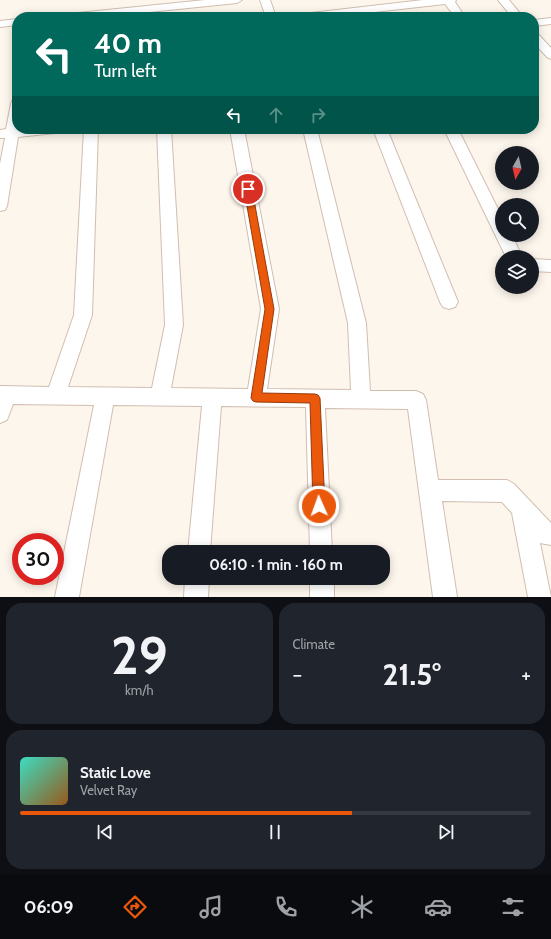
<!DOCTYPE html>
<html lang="en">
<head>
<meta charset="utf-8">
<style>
  body { margin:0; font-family:Cabin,sans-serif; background:#20242c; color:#f1f3f6; height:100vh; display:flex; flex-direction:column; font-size:15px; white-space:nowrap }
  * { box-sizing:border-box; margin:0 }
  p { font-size:13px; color:#9ea1a6 }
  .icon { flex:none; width:22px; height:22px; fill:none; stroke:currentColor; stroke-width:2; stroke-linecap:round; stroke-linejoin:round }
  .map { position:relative; height:597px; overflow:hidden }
  .drawer { display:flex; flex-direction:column; gap:6px; padding:6px; background:#0d0f14; flex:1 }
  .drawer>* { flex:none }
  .guide { position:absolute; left:12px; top:12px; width:527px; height:122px; border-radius:16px; box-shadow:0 2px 10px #0003; background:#00695c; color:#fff; overflow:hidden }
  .needle { width:26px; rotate:188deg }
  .controls { position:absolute; left:495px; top:146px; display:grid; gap:8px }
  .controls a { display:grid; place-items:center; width:44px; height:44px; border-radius:50%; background:#171b24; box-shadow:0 2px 10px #0003; font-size:20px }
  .speed { position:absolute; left:12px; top:533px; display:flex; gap:8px; font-size:20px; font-weight:700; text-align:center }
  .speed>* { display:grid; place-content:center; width:52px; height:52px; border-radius:50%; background:#171b24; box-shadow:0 2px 10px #0003; line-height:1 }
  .speed .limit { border:6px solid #d22; background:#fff; color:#111 }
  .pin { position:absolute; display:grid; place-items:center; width:34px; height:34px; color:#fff; margin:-17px; border:2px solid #fff; border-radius:50%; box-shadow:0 1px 4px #0007 }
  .me { position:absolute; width:44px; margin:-22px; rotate:358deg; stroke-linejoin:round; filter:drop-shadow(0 0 3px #0008) }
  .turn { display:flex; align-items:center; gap:14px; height:84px; padding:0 16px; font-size:18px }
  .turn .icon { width:52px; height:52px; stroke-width:2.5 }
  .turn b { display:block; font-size:28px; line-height:34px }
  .lanes { display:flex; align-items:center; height:38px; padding:0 16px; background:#0003; justify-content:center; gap:20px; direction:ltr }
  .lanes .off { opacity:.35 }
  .big { font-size:30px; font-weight:700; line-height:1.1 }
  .drawer .tile { flex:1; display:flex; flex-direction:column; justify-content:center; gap:6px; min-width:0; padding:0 14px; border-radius:16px; background:#20242c }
  .drawer .dial { align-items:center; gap:0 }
  .dial b { font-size:52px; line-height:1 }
  .song { display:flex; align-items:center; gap:12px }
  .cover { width:48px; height:48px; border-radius:6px; background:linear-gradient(135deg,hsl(170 70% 55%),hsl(30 70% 35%)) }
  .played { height:4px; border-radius:2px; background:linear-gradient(90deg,#ea580c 65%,#363941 65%) }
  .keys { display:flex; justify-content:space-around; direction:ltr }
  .heat { display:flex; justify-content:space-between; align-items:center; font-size:22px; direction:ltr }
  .drawer .tiles { flex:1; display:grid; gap:6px; grid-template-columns:1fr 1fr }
  .tile:last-child { grid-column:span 2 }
  .trip { position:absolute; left:162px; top:545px; width:228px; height:40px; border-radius:16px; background:#171b24; box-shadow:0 2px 10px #0003; font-weight:700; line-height:40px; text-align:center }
  .dock { display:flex; height:64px; justify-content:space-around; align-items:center; background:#090b0e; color:#9ea1a6 }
  .dock .icon { width:28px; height:28px }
  .dock .selected { color:#ea580c }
  .dock b { font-size:18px; color:#f1f3f6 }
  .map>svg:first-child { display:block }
</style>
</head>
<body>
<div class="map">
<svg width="551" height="597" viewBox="0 0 551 597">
  <rect width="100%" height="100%" fill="#fdf6ec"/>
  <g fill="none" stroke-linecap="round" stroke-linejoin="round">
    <defs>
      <path id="street" d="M205 0H242L237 3 100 17H63L68 14Z
        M260 0H270L276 17H266Z
        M423 0H456L455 2 465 17H455L445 4 330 17H297L302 14Z
        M498 0H509L523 17H512Z
        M551 18V24L534 26V20Z
        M17 19V25L0 27V21Z
        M534 33 538 34 551 48V59L547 57 534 43Z
        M17 100V129H62L60 132 55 133 18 137 7 206 5 210 0 211V164L5 138H0V130L6 129 11 104 12 101Z
        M84 129H98L92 315 68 387 152 388 165 325 157 129H171L183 325 171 388 248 389 261 309 230 129H244L279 309 267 389 351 390 348 323 303 129H317L366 323 370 391H416L423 394 426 400 438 480H507L514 484 551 523V545L540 543 551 597H528L512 513 502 502 442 501 457 597H433L408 409 325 408 332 552H310L306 407 221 406 210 552H188L202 406 113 405 79 597H55L94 405 13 404 7 420 0 423V386L49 387 74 315Z
        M373 129H387L458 302 455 307 449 309 443 307 440 302Z
        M444 129H458L502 217V235H512L522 257H506Z
        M532 259 551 260V272L532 271Z
        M185 578H209L208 597H184Z
        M310 578H334V597H310Z"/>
    </defs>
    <!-- street casing -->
    <use href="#street" stroke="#d1beb0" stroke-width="2"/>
    <!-- street -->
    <use href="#street" fill="#fff" fill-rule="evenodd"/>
  </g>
  <!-- route -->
  <path fill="#ea580c" stroke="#983908" d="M248 186 252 189 274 309 262 393 315 394 318 395 320 398 325 506 323 510 319 512 315 510 313 506 310 403 256 402 253 401 251 398 265 309 244 189Z"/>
</svg>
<div class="controls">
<a><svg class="needle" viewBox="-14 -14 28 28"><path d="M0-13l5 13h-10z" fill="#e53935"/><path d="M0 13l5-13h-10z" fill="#9ea1a6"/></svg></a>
<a><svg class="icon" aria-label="search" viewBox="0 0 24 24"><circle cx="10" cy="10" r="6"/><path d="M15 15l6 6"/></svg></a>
<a><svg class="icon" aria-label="layers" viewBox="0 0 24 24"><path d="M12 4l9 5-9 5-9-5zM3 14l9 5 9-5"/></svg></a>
</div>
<div class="speed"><div class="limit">30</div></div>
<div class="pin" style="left:248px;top:189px;background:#d93025"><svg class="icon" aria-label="arrive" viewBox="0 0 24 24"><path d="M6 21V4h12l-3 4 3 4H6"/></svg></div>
<svg class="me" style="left:319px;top:506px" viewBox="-20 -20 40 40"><circle r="17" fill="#ea580c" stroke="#fff" stroke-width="3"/><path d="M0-11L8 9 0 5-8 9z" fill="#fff"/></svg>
<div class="trip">06:10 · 1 min · 160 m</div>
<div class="guide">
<div class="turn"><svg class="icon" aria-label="left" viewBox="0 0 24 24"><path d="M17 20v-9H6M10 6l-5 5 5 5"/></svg><div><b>40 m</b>Turn left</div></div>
<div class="lanes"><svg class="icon" aria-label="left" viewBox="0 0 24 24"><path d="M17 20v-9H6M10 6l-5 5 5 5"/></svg><svg class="icon off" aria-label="ahead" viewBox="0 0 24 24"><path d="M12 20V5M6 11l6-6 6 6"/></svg><svg class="icon off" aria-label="right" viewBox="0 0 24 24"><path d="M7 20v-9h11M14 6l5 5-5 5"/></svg></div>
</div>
</div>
<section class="drawer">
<div class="tiles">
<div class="tile dial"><b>29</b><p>km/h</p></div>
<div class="tile"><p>Climate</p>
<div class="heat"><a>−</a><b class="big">21.5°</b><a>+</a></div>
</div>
<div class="tile">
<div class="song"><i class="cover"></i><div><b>Static Love</b><p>Velvet Ray</p></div></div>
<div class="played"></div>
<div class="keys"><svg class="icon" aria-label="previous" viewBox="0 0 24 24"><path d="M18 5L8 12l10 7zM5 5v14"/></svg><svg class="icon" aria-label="pause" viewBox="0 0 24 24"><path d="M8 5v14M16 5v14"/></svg><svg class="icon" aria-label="next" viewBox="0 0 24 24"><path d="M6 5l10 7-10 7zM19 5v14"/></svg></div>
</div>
</div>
</section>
<nav class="dock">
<b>06:09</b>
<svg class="icon selected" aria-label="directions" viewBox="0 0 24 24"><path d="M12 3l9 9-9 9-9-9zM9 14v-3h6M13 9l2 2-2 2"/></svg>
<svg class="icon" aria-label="music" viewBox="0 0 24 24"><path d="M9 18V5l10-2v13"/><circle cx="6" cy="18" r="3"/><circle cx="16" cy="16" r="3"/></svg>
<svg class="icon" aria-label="phone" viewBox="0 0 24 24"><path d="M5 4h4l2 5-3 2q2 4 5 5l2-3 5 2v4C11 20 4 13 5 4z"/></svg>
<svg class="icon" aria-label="climate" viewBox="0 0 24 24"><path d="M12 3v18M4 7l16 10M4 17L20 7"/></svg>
<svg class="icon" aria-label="car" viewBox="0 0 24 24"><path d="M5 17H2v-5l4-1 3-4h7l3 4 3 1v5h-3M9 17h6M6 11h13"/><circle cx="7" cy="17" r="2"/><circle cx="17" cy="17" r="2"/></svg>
<svg class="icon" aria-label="filters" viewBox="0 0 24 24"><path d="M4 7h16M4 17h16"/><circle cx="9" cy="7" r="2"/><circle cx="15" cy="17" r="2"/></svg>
</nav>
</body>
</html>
